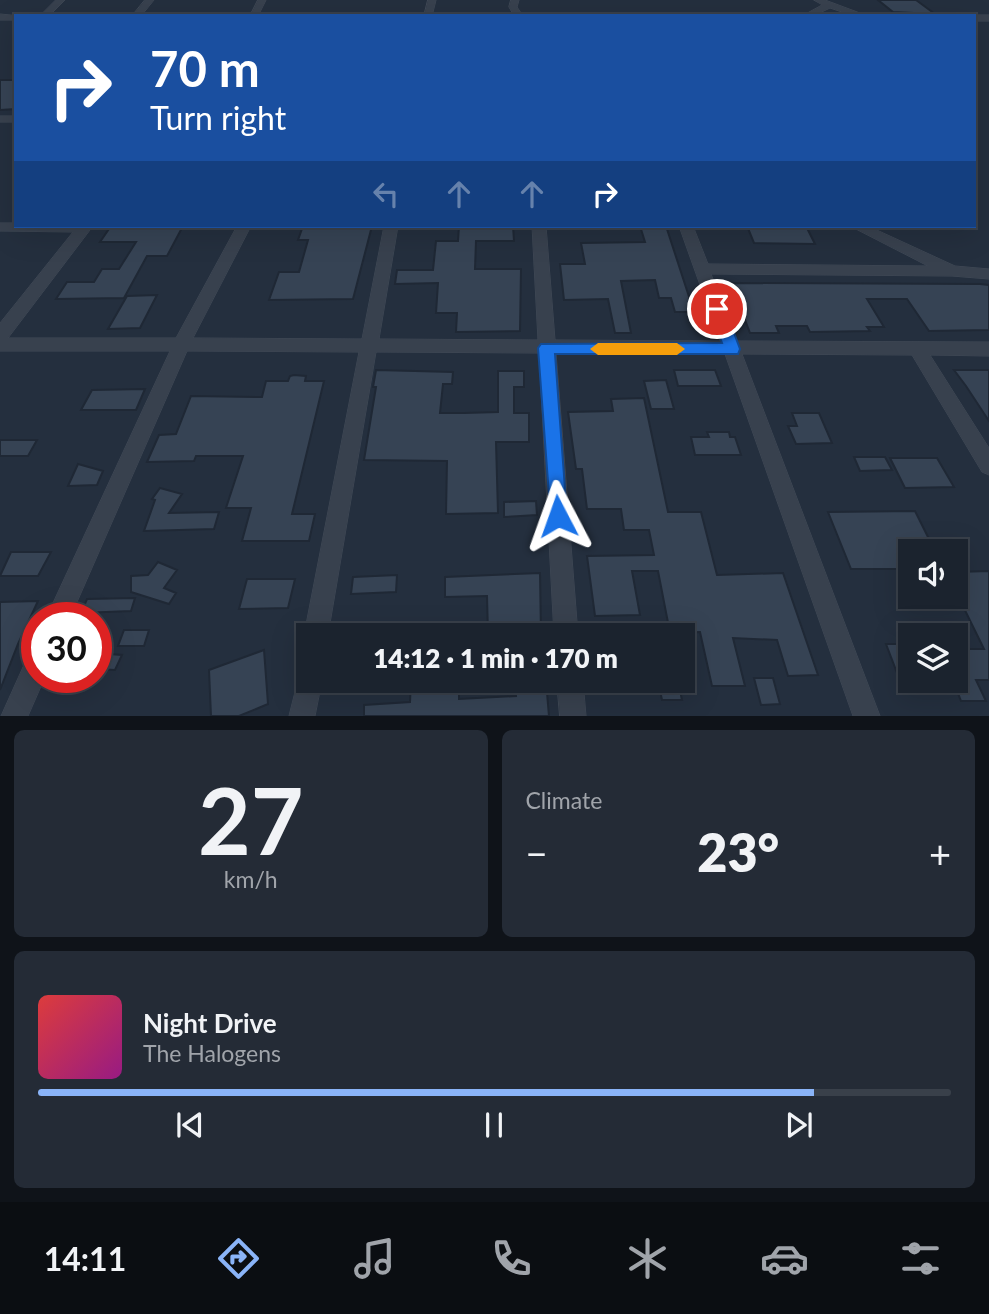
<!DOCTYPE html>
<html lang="en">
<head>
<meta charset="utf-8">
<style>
  body { margin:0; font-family:Lato,sans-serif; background:#242b36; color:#f1f3f6; height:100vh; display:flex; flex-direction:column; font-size:26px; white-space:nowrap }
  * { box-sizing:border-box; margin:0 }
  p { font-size:23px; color:#a0a4aa }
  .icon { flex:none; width:38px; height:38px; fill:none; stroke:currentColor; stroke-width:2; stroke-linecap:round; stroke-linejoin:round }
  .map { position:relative; height:716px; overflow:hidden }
  .drawer { display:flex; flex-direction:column; gap:14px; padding:14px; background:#0f1319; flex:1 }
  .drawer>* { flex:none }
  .guide { position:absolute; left:14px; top:14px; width:962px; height:214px; border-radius:0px; box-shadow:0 7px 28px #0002,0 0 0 2px #39404a; background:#1a4fa0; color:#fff; overflow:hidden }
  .controls { position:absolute; left:898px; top:539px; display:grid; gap:14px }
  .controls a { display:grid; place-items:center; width:70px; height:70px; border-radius:0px; background:#1b232e; box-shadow:0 7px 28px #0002,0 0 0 2px #39404a; font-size:35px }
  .speed { position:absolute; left:21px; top:602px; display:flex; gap:14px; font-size:35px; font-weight:700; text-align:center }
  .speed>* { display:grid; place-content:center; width:91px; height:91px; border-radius:50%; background:#1b232e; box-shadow:0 7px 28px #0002,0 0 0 2px #39404a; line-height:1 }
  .speed .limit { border:10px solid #d22; background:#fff; color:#111 }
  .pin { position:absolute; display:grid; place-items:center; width:60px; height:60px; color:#fff; margin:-30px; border:4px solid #fff; border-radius:50%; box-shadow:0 2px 7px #0007 }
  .me { position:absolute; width:77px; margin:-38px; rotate:356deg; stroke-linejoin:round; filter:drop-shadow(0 0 5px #0008) }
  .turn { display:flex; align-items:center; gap:24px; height:147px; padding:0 21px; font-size:32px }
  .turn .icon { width:91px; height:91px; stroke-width:2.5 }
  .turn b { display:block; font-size:49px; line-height:60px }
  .lanes { display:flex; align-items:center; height:66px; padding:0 21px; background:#0003; justify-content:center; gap:35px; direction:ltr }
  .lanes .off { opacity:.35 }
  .big { font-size:52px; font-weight:800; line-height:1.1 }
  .drawer .card { flex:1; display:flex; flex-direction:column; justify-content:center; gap:10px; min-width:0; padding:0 24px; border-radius:10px; background:#242b36 }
  .drawer .dial { align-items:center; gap:0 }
  .dial b { font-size:91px; line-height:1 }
  .song { display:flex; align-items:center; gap:21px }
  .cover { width:84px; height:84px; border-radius:10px; background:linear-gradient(135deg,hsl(0 70% 55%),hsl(310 70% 35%)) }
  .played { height:7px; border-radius:4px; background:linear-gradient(90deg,#8ab4f8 85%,#39404a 85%) }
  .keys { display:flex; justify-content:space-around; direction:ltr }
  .heat { display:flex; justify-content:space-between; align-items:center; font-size:38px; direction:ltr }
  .drawer .tiles { flex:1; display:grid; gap:14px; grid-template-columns:1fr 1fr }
  .card:last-child { grid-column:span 2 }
  .trip { position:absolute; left:296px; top:623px; width:399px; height:70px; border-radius:0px; background:#1b232e; box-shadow:0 7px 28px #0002,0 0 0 2px #39404a; font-weight:800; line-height:70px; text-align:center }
  .tabs { display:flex; height:112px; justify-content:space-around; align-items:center; background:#0b0e12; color:#a0a4aa }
  .tabs .icon { width:49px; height:49px }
  .tabs .active { color:#8ab4f8 }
  .tabs b { font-size:32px; color:#f1f3f6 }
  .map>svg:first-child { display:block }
</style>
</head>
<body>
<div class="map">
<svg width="989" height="716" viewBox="0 0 989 716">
  <rect width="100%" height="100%" fill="#242f3e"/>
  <!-- building -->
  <path fill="#364354" stroke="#1f2835" stroke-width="2" d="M878 0H916L935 14 893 12Z
    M0 80H16V109L0 110Z
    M111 226H183L167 256H147L124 298 56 299 67 282H94L102 269H119L136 242H100Z
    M303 226H372L353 299 269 300 279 272H299L308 240H298Z
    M459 226H513L514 241H476L475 269H521L520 331 456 332 457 313H436L438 283 395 284 397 270H433L436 241H458Z
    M640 226H666L694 312H675L671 298H659L655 280 621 281 631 333H615L608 299 564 300 560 264H585L581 243 645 242Z
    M747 226H806L815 244 754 243Z
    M731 283 980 284 989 285V330L929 331 907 299H867L884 327H867L870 331 810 332 807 326H776L779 333H750Z
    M157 295 140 328 108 329 127 296Z
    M376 370 453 372 452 384H443L440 413H464L498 412V371H524V387H514V413H529V442H496L498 513 446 514 447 461 364 460 376 387H373Z
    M674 370H715L721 386H678Z
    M954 370H989V421L966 386Z
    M294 375 306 376 305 381H324L292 514H315L309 541H242L251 508H226L243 456H196L194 461 147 462 159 435 176 434 191 396 262 397 266 381H288L290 376Z
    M666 380 674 409H651L644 381Z
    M145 389 136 410H81L92 390Z
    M644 398 668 512H701L717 575 783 573 818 675 788 676 777 640 733 638 745 686H712L700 632 670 633 658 571H632L640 615 595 616 587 556 654 555 649 530H624L621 509H587L582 469H576L568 412 613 411 611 399Z
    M792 413H819L832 443 796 444 788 426H797Z
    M707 432H729L730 437H735L741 455H695L691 437H709Z
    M0 440H37L28 456H0Z
    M854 457H885L892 470 860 471Z
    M890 458H937L954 487 905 488Z
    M78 464 103 471 97 485 68 486Z
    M160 488 182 494 169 513 219 512 214 529 144 531 155 500 152 499Z
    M536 501 537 515 504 517V502Z
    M915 511 935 551H910V569H851L828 512Z
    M11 552H51L38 576H0Z
    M158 562 177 570 164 588 176 593 169 604 131 592V576L148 575Z
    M989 571V680H976L986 701H961L956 688V649H984L956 592V572Z
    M540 573 541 635H488L487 596 445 597V577Z
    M397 575 396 592 351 594 353 577Z
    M247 579H295L288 608 239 609Z
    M135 598 131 611 81 613 87 599Z
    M38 601 18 644 0 690V602Z
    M124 630H149L144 646H118Z
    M886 644H910V677L899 678Z
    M264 650 268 704 239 716H211L209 670Z
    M96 653 122 655 115 670 96 669Z
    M754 678H773L780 704 761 705Z
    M411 681H459V699L516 696 515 681H546L549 716H364V705L410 702Z
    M659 686H679L682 700H662Z"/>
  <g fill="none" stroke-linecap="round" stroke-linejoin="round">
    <defs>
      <path id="minor" d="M56 0H65L49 16H40Z
        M145 0H154L141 16H132Z
        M258 0H266L258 16H250Z
        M428 0H436L432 16H424Z
        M511 0H519L517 7 523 16H514L509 7Z
        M814 0H825L868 16H854L830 8 813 16H802L822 5Z
        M0 14 20 16H16V20H0Z
        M975 15H989V21H975Z
        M0 116H16V122H0Z
        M0 223H16V226H93L8 338H176L237 226H251L193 338 362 339 384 226H398L379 339 538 340 532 226H546L555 340 720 341 679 226H693L708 264 928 266 850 226H868L955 266 989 269V279L952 276 711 274 737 341 989 342V356L930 355 989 448V475L982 472 912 355 742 354 880 716H853L725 354 556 353 578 635H554L539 353 376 352 328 635H308V644L304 635 359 352 187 351 70 618H46L170 351H0V323L73 232 0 231Z
        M37 652V677H45L28 716H1L28 656Z
        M308 669V681H322L315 716H289L300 672Z
        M557 681H583L586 716H560Z"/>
    </defs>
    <!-- minor casing -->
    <use href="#minor" stroke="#414a57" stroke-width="1"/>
    <!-- minor -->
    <use href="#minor" fill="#38414e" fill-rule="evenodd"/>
  </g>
  <!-- route -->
  <path fill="#1a73e8" stroke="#114b97" stroke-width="2" d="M717 304 725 309 740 349 738 354H555L567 516 564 522 558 525 551 522 538 348 541 344 722 343 710 309Z"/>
  <!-- slow -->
  <path fill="#f59e0b" d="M598 343H677L685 349 677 355H598L590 349Z"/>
</svg>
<div class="controls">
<a><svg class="icon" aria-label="sound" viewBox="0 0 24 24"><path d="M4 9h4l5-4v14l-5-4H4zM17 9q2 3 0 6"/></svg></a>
<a><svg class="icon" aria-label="layers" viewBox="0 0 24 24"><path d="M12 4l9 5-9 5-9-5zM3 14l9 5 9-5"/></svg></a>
</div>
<div class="speed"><div class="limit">30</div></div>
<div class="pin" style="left:717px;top:309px;background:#d93025"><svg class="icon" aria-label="arrive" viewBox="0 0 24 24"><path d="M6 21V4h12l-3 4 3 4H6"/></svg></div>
<svg class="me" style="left:558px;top:516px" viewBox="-20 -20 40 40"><path d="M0-17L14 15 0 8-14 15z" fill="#1a73e8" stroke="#fff" stroke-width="4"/></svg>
<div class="trip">14:12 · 1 min · 170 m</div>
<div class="guide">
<div class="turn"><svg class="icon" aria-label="right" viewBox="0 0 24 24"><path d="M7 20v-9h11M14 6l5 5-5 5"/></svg><div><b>70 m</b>Turn right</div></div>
<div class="lanes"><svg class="icon off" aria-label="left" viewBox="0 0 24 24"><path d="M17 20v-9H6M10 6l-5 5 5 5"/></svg><svg class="icon off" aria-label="ahead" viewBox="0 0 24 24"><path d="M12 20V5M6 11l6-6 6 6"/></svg><svg class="icon off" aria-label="ahead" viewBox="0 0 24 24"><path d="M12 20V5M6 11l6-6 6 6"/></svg><svg class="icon" aria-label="right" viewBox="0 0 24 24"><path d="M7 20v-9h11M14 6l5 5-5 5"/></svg></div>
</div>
</div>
<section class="drawer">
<div class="tiles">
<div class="card dial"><b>27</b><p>km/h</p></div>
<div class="card"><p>Climate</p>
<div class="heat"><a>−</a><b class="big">23°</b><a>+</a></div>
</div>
<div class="card">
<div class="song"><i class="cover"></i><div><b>Night Drive</b><p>The Halogens</p></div></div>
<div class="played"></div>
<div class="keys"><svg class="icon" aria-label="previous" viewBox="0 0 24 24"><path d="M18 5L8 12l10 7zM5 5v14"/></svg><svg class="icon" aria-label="pause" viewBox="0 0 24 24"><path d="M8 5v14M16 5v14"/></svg><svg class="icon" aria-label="next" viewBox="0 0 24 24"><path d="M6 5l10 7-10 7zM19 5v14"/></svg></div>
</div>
</div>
</section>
<nav class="tabs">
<b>14:11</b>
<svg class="icon active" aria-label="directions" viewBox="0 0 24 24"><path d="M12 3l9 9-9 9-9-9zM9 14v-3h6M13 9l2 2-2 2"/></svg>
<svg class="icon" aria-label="music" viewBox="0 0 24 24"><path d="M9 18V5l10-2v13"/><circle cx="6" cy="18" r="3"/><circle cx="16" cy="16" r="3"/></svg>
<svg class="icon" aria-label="phone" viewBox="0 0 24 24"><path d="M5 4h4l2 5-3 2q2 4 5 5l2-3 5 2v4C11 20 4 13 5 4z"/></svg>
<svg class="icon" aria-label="climate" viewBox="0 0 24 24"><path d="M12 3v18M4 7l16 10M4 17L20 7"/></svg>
<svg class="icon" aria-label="car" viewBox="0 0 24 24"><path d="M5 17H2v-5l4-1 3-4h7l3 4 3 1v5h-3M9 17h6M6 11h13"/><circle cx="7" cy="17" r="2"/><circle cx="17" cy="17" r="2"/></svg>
<svg class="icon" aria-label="filters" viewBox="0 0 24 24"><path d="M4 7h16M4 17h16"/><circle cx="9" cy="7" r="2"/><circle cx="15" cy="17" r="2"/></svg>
</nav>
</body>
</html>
